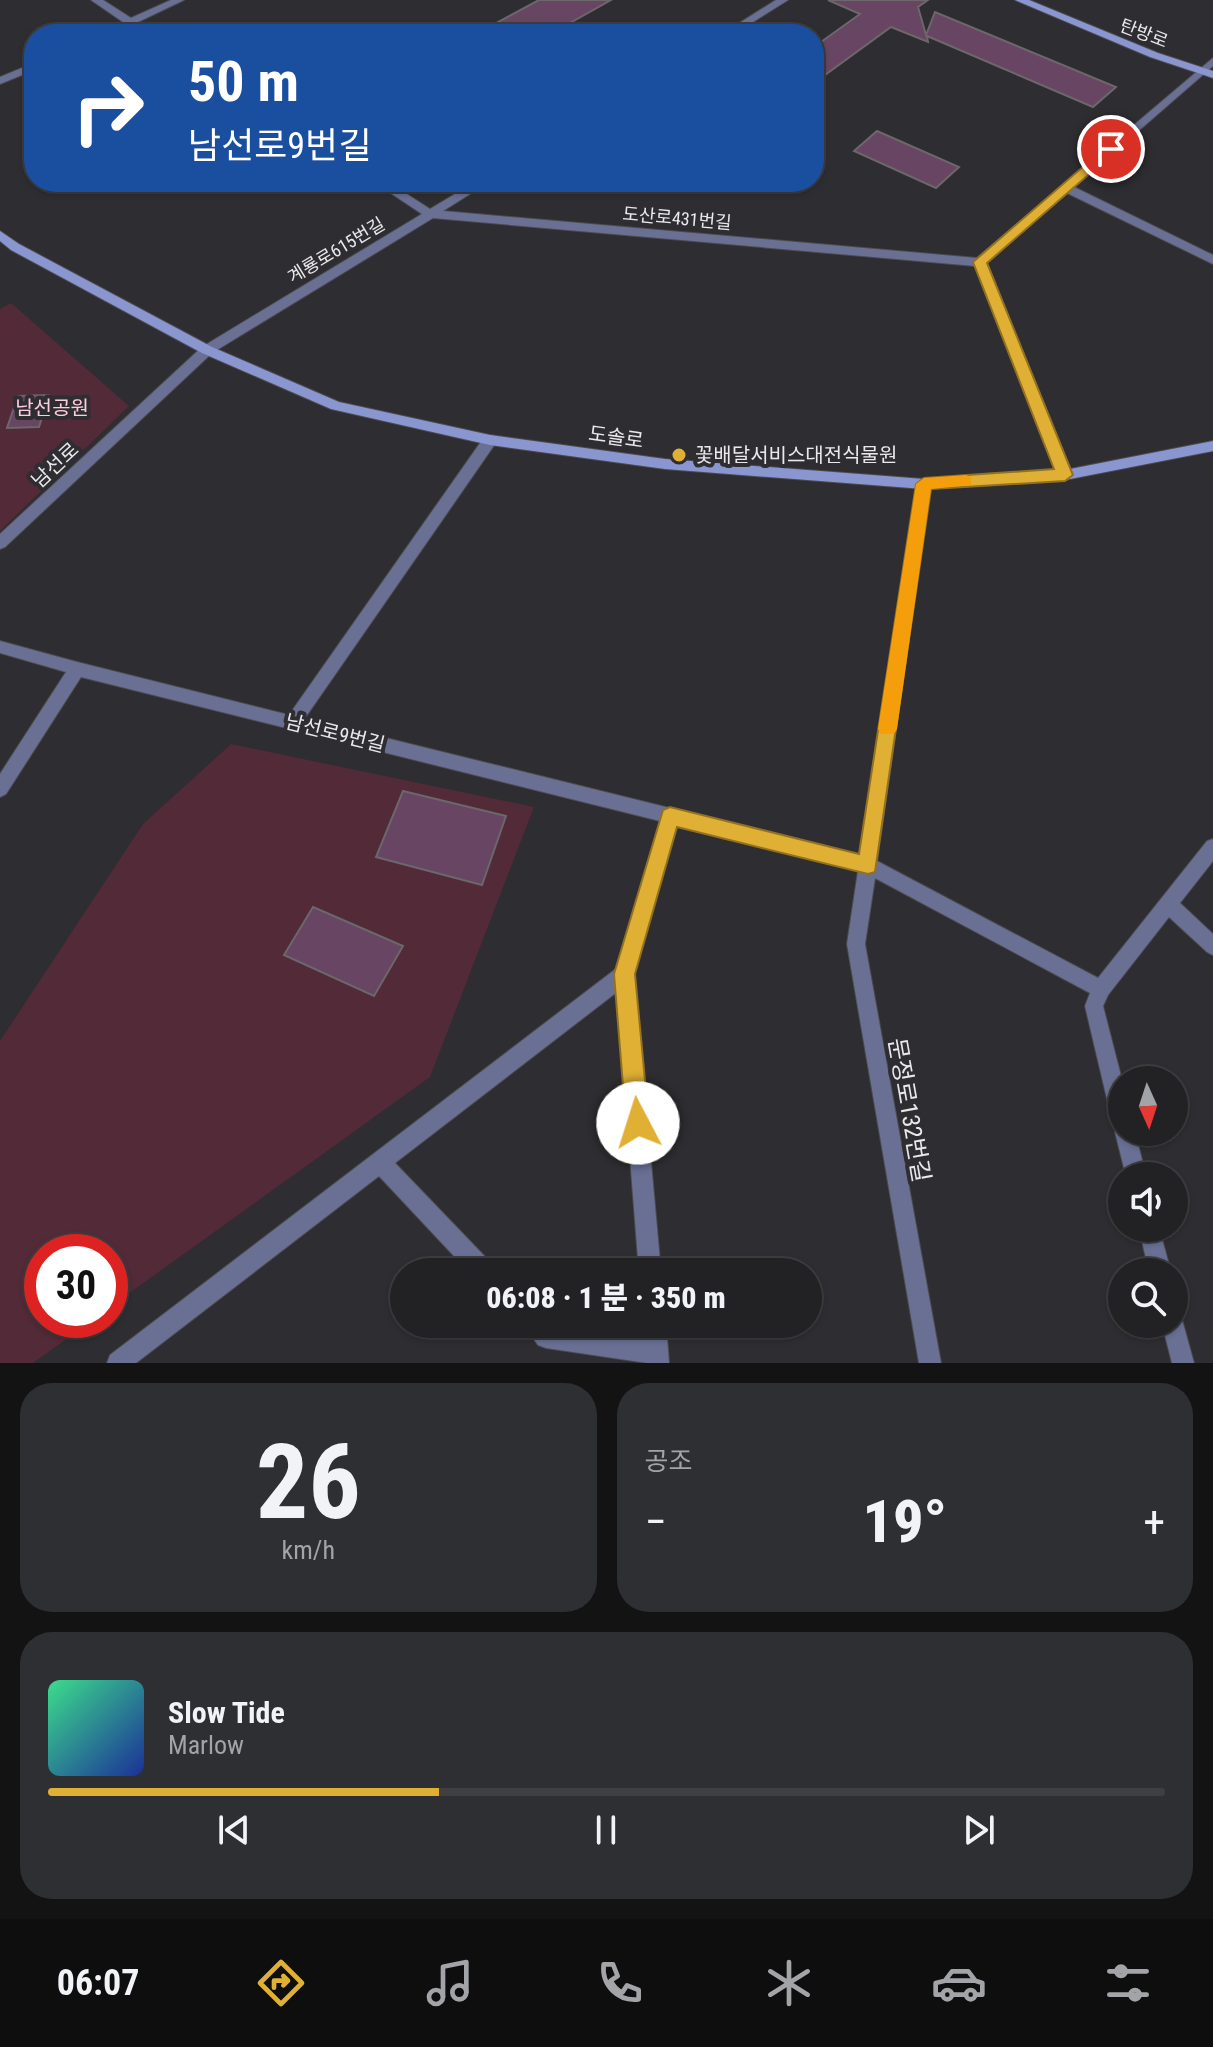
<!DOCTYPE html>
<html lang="ko">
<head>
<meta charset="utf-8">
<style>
  body { margin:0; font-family:"Roboto Condensed","Noto Sans KR",sans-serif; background:#2e2f32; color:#f1f3f6; height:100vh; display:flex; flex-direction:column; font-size:30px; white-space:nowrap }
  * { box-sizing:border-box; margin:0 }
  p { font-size:26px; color:#a2a4a7 }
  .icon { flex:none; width:44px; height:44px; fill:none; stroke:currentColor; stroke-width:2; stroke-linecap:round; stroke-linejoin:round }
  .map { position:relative; height:1363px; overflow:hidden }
  .drawer { display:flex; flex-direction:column; gap:20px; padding:20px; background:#131314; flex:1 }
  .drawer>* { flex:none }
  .top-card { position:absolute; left:24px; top:24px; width:800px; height:168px; border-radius:32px; box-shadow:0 2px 6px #0004,0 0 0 2px #3f3f42; background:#1a4fa0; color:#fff; overflow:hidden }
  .needle { width:52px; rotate:177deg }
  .tools { position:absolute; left:1108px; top:1066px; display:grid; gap:16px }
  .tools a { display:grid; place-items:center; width:80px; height:80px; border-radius:50%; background:#222225; box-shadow:0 2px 6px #0004,0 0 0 2px #3f3f42; font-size:40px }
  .speed { position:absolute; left:24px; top:1234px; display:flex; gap:16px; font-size:40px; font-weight:700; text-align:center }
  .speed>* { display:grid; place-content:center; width:104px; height:104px; border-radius:50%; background:#222225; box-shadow:0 2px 6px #0004,0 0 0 2px #3f3f42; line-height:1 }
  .speed .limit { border:12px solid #d22; background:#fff; color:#111 }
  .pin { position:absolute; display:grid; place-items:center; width:68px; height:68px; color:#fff; margin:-34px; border:4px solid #fff; border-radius:50%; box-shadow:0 2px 8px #0007 }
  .me { position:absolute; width:88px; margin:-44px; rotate:355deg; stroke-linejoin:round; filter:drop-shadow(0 0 6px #0008) }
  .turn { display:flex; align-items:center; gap:28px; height:168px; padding:0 32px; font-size:36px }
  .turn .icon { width:104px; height:104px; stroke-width:2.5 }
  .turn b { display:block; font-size:56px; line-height:68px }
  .big { font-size:60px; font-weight:800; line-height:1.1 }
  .drawer .widget { flex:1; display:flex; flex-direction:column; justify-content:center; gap:12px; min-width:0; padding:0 28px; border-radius:32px; background:#2e2f32 }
  .drawer .dial { align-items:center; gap:0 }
  .dial b { font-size:104px; line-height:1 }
  .song { display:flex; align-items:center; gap:24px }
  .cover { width:96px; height:96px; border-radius:12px; background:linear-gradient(135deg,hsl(150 70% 55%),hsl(230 70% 35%)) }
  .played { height:8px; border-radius:4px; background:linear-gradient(90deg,#e0b034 35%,#3f3f42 35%) }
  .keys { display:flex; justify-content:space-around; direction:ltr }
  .heat { display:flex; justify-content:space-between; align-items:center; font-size:44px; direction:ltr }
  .drawer .tiles { flex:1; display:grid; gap:20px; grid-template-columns:1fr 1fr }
  .widget:last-child { grid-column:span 2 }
  .trip { position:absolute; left:390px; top:1258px; width:432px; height:80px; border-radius:40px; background:#222225; box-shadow:0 2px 6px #0004,0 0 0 2px #3f3f42; font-weight:800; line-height:80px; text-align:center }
  .tabs { display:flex; height:128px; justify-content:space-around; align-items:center; background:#0e0e0f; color:#a2a4a7 }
  .tabs .icon { width:56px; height:56px }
  .tabs .on { color:#e0b034 }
  .tabs b { font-size:36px; color:#f1f3f6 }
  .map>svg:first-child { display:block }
</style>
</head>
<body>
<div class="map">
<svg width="1213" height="1363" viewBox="0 0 1213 1363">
  <rect width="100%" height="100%" fill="#2e2d31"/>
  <!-- green -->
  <path fill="#532a37" d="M11 303 129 406 0 531V309Z
    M231 744 534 807 430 1077 110 1307V1252H42V1320H93L33 1363H0V1041L143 824Z"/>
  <!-- building -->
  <path fill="#684563" stroke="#6b676b" stroke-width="2" d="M539 0H611L554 32 545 28 534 34H476Z
    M828 0H928L918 7 926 35 935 12 1116 87 1093 107 927 36 928 42 891 27 814 83V47L860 14Z
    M877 131 959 167 936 188 854 151Z
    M49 395 39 427 7 428 18 396Z
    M403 791 506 816 482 885 376 857Z
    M313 907 403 946 374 996 284 955Z"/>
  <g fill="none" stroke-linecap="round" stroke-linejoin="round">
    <defs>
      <path id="street" d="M91 0H103L131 18 171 0H184L138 22 154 34H142L130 26 112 34H99L123 22Z
        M776 0H788L734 34H722Z
        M1213 58V66L1074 187 1213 255V264L1067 193 987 263 1072 475 1070 479H1060L1058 475 975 266 433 218 212 353 5 547 0 549V534L202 347 422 214 374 182H388L430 209 475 182H489L443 211 977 258Z
        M34 63V70L0 84V77Z
        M490 435 495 436 497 440 495 444 305 718 860 855 917 484 924 479 931 484 877 861 1098 978 1207 841 1213 839V861L1180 903 1213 934V955L1207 952 1169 917 1108 995 1103 1006 1122 1080V1132H1135L1146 1176H1126L1115 1132 1117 1128 1112 1120 1085 1006 1090 993 875 878 865 944 941 1363H919L847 944 858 871 676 825 634 974 661 1272H639L617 992 395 1163 492 1264 495 1272H469L379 1176 136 1363H107L110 1355 617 968 660 821 81 677 6 794 0 797V774L66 672 0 653V641L77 662 289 715 485 436Z
        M1139 1228H1159L1171 1272H1149Z
        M1174 1314 1181 1316 1194 1363H1172L1162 1324H1174Z
        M523 1324H549L551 1327 645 1339 644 1324H666L669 1363H647L546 1348 538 1345Z"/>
      <path id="secondary" d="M1015 0H1029L1158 53 1213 71V78L1150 57Z
        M0 231 19 244 212 347 339 402 490 435 665 459 924 479 1065 470 1213 441V451L1065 480 924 489 665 469 490 445 331 409 202 353 11 250 0 241Z"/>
    </defs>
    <!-- street casing -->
    <use href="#street" stroke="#4c4b4f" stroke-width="2"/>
    <!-- secondary casing -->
    <use href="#secondary" stroke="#4c4b4f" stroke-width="2"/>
    <!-- street -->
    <use href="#street" fill="#697094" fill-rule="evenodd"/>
    <!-- secondary -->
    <use href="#secondary" fill="#8a96cf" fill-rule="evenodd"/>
  </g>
  <!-- route -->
  <path fill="#e0b034" stroke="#927222" stroke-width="2" d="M1107 146 1118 149 987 263 1073 475 1065 481 931 489 875 872 868 874 677 827 635 974 649 1123 646 1131 638 1134 630 1131 626 1123 614 974 663 810 670 807 859 854 916 484 924 478 1054 469 973 262Z"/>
  <!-- slow -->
  <path fill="#f59e0b" d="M966 475 971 477V485L931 489 897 729 894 734H881L878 729 916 484 924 478Z"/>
  <!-- markers -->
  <circle fill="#e0b034" stroke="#2e2d31" stroke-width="3" cx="679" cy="455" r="8"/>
  <g text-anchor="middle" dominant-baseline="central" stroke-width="8" stroke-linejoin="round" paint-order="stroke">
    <!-- far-street labels -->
    <g font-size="18" fill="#eae8eb" stroke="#2e2d31">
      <text transform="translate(1144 33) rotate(21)">탄방로</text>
      <text transform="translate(677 218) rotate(5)">도산로431번길</text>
      <text transform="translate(336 250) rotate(-31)">계룡로615번길</text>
    </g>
    <!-- park labels -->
    <g font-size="20" fill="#fecdda" stroke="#2e2d31">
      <text x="52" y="408">남선공원</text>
    </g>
    <!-- street labels -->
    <g font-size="20" fill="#eae8eb" stroke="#2e2d31">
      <text transform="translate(616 437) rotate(8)">도솔로</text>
      <text transform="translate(55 465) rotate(-43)">남선로</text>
      <text transform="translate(335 733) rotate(14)">남선로9번길</text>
    </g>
    <!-- poi labels -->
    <g font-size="20" fill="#eae8eb" stroke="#2e2d31" text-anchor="start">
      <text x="695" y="455">꽃배달서비스대전식물원</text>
    </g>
    <!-- near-street labels -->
    <g font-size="24" fill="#eae8eb" stroke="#2e2d31">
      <text transform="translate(909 1110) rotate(80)">문정로132번길</text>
    </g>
  </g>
</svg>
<div class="tools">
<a><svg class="needle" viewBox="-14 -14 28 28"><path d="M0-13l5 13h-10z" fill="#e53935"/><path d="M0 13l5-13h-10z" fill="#a2a4a7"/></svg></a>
<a><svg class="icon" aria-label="sound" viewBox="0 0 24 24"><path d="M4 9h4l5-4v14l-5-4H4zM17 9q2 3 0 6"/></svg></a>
<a><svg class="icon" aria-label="search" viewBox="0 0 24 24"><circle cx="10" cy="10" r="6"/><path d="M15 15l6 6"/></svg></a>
</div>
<div class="speed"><div class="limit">30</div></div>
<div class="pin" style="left:1111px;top:149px;background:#d93025"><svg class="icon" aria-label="arrive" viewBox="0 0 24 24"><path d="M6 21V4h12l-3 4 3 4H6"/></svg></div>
<svg class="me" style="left:638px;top:1123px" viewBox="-20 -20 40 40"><circle r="19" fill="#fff"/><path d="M0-13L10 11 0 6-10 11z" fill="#e0b034"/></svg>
<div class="trip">06:08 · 1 분 · 350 m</div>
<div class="top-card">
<div class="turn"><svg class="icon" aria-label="right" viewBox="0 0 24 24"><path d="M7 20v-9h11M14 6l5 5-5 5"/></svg><div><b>50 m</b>남선로9번길</div></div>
</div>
</div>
<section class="drawer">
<div class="tiles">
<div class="widget dial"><b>26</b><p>km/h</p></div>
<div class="widget"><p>공조</p>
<div class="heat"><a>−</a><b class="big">19°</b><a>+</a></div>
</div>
<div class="widget">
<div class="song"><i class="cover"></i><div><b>Slow Tide</b><p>Marlow</p></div></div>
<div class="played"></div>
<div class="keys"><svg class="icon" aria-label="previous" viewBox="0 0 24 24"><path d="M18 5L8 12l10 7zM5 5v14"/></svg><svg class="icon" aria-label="pause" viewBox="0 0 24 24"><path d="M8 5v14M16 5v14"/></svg><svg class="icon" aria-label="next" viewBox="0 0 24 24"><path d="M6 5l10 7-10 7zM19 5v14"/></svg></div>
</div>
</div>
</section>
<nav class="tabs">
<b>06:07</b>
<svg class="icon on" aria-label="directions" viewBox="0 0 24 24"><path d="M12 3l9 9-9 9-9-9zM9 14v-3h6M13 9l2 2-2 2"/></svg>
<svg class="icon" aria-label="music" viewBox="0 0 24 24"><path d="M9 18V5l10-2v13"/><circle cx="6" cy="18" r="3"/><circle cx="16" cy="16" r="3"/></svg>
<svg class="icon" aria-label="phone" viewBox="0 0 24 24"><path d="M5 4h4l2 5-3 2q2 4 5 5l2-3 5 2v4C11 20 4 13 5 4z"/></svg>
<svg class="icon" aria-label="climate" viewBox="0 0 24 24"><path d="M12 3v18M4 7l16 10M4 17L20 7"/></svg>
<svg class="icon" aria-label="car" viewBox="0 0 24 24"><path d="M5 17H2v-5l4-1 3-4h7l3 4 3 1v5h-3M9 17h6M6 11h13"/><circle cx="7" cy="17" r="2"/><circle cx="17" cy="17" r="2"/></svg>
<svg class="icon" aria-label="filters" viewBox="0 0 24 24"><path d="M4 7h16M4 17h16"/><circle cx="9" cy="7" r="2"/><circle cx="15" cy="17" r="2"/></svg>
</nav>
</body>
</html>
